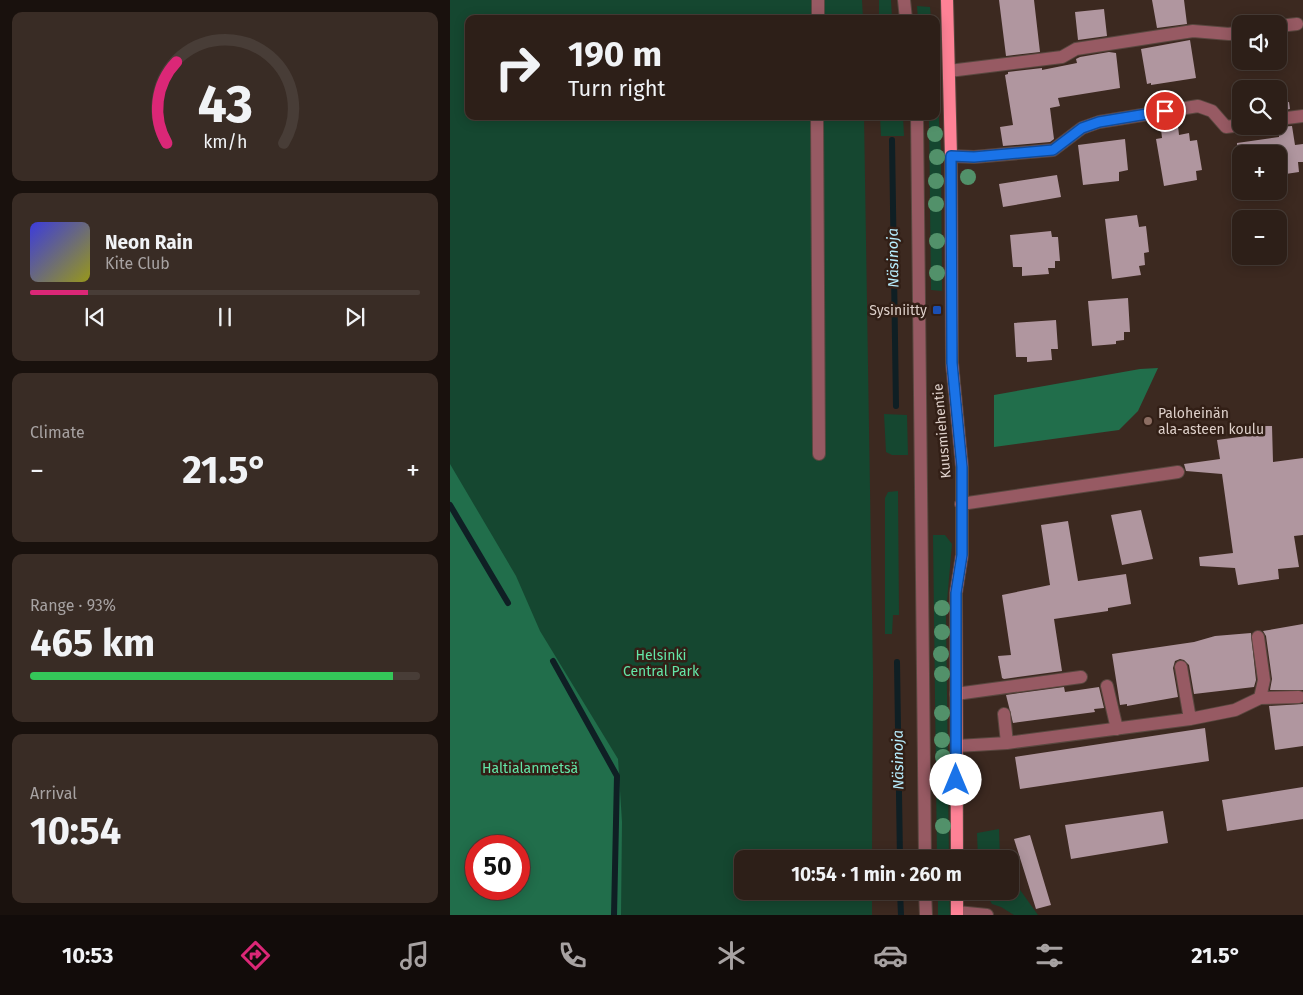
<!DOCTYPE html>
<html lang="en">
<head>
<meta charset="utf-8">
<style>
  body { margin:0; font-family:"Fira Sans",sans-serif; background:#392c25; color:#f1f3f6; height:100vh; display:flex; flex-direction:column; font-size:19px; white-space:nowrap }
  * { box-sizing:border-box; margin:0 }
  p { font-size:16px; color:#a7a2a2 }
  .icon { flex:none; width:28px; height:28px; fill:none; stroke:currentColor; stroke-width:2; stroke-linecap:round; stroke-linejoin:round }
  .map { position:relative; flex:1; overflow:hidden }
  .panel { display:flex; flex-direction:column; gap:12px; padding:12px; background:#19110d; width:450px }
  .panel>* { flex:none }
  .banner { position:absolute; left:15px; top:15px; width:475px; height:105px; border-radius:10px; box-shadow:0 2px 12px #0003,0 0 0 1px #483d37; background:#2d1f18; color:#f1f3f6; overflow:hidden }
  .buttons { position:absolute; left:782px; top:15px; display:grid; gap:10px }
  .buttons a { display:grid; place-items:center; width:55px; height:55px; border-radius:10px; background:#2d1f18; box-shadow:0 2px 12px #0003,0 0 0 1px #483d37; font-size:25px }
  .speed { position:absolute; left:15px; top:835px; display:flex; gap:10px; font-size:25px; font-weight:700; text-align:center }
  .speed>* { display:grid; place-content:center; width:65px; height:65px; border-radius:50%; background:#2d1f18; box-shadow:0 2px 12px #0003,0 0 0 1px #483d37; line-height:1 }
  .speed .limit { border:8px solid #d22; background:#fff; color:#111 }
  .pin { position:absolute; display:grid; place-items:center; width:42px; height:42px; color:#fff; margin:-21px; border:2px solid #fff; border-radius:50%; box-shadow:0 1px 5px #0007 }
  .me { position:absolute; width:55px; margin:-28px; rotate:0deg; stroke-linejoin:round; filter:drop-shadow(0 0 4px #0008) }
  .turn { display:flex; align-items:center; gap:18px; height:105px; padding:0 20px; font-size:22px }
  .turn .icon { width:65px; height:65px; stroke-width:2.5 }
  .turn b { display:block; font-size:35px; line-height:42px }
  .big { font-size:38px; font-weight:700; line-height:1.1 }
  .panel .card { flex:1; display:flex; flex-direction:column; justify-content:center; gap:8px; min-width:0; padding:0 18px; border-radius:10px; background:#392c25 }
  .panel .dial { align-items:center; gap:0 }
  .dial svg { height:130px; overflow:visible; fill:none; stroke:#483d37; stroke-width:7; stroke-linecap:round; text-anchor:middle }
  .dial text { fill:#f1f3f6; stroke:none }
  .song { display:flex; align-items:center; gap:15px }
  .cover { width:60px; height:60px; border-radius:8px; background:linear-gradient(135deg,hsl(240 70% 55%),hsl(60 70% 35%)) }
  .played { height:5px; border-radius:2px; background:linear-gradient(90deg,#db2777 15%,#483d37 15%) }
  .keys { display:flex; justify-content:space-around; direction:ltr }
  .heat { display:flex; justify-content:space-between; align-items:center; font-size:28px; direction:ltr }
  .charge { height:8px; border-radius:4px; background:linear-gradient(90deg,#34c759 93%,#483d37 0) }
  .trip { position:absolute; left:284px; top:850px; width:285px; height:50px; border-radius:10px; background:#2d1f18; box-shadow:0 2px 12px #0003,0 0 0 1px #483d37; font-weight:700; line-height:50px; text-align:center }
  .menu { display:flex; height:80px; justify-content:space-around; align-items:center; background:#120c0a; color:#a7a2a2 }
  .menu .icon { width:35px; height:35px }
  .menu .on { color:#db2777 }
  .menu b { font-size:22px; color:#f1f3f6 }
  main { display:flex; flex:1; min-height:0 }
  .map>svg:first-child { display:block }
</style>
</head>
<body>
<main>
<section class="panel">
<div class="card dial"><svg viewBox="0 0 100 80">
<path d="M14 69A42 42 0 1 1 86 69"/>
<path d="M14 69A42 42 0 0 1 20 19" stroke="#db2777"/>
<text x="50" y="56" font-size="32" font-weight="700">43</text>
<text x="50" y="72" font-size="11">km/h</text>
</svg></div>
<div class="card">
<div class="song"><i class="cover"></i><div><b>Neon Rain</b><p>Kite Club</p></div></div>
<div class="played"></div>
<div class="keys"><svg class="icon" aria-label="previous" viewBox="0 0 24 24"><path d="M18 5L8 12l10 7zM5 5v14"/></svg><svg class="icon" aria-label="pause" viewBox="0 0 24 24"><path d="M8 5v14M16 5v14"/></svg><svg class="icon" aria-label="next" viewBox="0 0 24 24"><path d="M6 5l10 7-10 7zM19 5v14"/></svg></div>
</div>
<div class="card"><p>Climate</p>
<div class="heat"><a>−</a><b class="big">21.5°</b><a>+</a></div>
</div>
<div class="card"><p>Range · 93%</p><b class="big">465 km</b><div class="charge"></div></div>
<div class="card"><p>Arrival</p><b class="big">10:54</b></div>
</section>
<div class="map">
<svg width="853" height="915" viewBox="0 0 853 915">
  <rect width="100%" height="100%" fill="#3c2920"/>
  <!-- green -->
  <path fill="#154730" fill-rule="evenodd" d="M0 0H412L413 19H19V116H414L423 676 422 859H292V891H422V915H0ZM26 846H69V889H26Z
    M429 0H441L442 19H429Z
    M467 6 480 7 481 19H468Z
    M486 77 491 150 492 291 481 290 479 116H486Z
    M430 116H453L454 136H431Z
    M434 414 457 415 458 455H442L436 452Z
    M448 491 449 615H443L442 634H435V498L438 492Z
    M483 535H495L502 544 496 613 499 859H487Z
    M549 829 550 859H528L527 833Z
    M560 876 588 915H564L551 907 542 904 534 891H560Z
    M488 891H499L500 915H488Z"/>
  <!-- forest -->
  <path fill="#216e4b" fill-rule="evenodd" d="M708 368 688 411 669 430 544 447V395L690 369Z
    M0 464 66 576 90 631 168 759 172 822 171 915H0ZM26 846H69V889H26Z"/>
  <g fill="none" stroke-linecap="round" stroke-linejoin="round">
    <!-- stream -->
    <path stroke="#0f1f24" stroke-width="6" d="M442 140 446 406
      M0 505 58 603
      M103 661 167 776 164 915
      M447 662 450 859
      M450 891 451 915"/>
  </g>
  <!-- building -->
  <path fill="#b0969f" d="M549 0H584L590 52 556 56Z
    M702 0H734L737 24 707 28Z
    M654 9 657 36 628 40 625 12Z
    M740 40 746 78 701 85V83L697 84 691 49Z
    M659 52 666 53 670 88 608 98 610 106 600 108 604 139 600 142 553 146 550 127 563 125 555 75 558 74V72L592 68V70L627 63 626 59 630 57Z
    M839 102 840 109 829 111V103Z
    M728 126 729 135 739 133 740 141 747 140 752 170 746 171 747 180 714 186 706 139 712 138 711 129Z
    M842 126 845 145 853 144V162H848L849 172 829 175V154H787V143L829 137V127Z
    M675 139 678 170 669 172V181L633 185 628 145Z
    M607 175 611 197 553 207 549 184Z
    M687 215 689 227 696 226 699 252 694 253 695 265 689 266 691 275 662 279 655 219Z
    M601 231 602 237H608L610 261H605V268H598L599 274 572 276V267H563L560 235Z
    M678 298 680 332H674V340L666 341V344L642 346 638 301Z
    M606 320 608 349H601L602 360 577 362V357H566L564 323Z
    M795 426H822L823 462 853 458V535L844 536 849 567 828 569 829 579 788 585 785 568 750 566 749 557 783 553 772 474 736 471 734 464 770 459 767 440 797 436Z
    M691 510 703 559 672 565 661 515Z
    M618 521 628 581 676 574 681 604 658 608V611L604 619 612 671 554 679 552 678 548 656 561 655 552 595 600 585 591 525Z
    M853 624V690H820L822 679 816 636 813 631Z
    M801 633 806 680 804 687 744 694 739 665 734 660 730 659 725 661 723 668 728 697 677 706V704L670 705 662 654 744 642 765 636Z
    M614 687 615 692 649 687 654 708 644 709 645 712 563 723 556 695Z
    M853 704V746L825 750 819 706Z
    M755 728 759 761 570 789 565 757Z
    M853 787V819L777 831 772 800Z
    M713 811 718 843 621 859 615 825Z
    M580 835 601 905 586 909 564 839Z"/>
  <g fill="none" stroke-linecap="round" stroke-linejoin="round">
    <defs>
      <path id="minor" d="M454 0 456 19
        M368 19V0
        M829 26 847 24
        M499 71 612 57 626 49 743 31 779 34 791 32
        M367 116 369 454
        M467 116 475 859
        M829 119 853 116
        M501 156 524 157 603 150 632 128 649 122 748 106 762 111 776 127 791 125
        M511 504 728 472
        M808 637 814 680 810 698
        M731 667 740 719
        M657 686 667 729
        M506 694 631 677
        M554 714 557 743
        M507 746 557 743 740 719 785 710 810 698 849 697
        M475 891 476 915
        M507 912 537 915"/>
      <path id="major" d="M497 0 501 156 502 363 512 467V555L506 593 507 859
        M507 891V915"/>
    </defs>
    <!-- minor casing -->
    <use href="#minor" stroke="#59473f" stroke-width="14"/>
    <!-- major casing -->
    <use href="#major" stroke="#59473f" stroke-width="14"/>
    <!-- minor -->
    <use href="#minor" stroke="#975a63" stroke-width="12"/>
    <!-- major -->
    <use href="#major" stroke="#fe8296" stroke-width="12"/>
  </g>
  <!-- trees -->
  <g fill="#52916a">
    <circle cx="485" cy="134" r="8"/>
    <circle cx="487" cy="157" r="8"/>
    <circle cx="518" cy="177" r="8"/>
    <circle cx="486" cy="181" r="8"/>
    <circle cx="486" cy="204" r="8"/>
    <circle cx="487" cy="241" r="8"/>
    <circle cx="487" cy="273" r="8"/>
    <circle cx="492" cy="608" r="8"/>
    <circle cx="492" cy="632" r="8"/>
    <circle cx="491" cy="654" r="8"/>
    <circle cx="492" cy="674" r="8"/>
    <circle cx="492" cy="713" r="8"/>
    <circle cx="492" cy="740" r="8"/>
    <circle cx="493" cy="757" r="8"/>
    <circle cx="493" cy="826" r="8"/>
  </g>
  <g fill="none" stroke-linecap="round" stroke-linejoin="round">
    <defs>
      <path id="route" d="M506 780V593L512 555V467L502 363 501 156 524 157 603 150 632 128 649 122 715 111"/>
    </defs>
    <!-- route casing -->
    <use href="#route" stroke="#114b97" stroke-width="12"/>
    <!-- route -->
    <use href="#route" stroke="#1a73e8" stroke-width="9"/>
  </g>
  <!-- markers -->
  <rect fill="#1a4fb4" stroke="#321f16" stroke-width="2" x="482" y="305" width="10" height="10" rx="2.5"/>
  <circle fill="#8d6e63" stroke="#321f16" stroke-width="2" cx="698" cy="421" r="5"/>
  <g text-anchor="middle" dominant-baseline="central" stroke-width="5" stroke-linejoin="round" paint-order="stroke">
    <!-- poi labels -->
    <g font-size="14" fill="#ded0ca" stroke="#321f16" text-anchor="end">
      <text x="477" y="310">Sysiniitty</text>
      <text x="708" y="413" text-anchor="start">Paloheinän<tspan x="708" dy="16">ala-asteen koulu</tspan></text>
    </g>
    <!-- street labels -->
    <g font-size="14" fill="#ded0ca" stroke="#321f16">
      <text transform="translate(492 431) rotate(-95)">Kuusmiehentie</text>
    </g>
    <!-- park labels -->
    <g font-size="14" fill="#64e6a7" stroke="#321f16">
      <text x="211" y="655">Helsinki<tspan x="211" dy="16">Central Park</tspan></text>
      <text x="80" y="768">Haltialanmetsä</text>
    </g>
    <!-- water labels -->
    <g font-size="15" font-style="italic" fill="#b7edfe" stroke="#321f16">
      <text transform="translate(443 258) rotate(-91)">Näsinoja</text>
      <text transform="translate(448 760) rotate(-91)">Näsinoja</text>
    </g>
  </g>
</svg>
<div class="buttons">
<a><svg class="icon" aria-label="sound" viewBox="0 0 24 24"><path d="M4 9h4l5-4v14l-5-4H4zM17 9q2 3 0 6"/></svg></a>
<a><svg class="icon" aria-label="search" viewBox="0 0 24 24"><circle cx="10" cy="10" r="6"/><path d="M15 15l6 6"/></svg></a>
<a>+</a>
<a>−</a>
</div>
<div class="speed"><div class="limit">50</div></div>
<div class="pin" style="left:715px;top:111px;background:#d93025"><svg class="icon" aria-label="arrive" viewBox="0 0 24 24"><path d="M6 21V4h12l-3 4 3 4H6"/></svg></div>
<svg class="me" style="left:506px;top:780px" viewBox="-20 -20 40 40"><circle r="19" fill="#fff"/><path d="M0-13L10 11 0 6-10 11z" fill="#1a73e8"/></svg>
<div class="trip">10:54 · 1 min · 260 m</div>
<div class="banner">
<div class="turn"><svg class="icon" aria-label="right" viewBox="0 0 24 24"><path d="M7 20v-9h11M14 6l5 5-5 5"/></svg><div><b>190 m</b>Turn right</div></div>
</div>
</div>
</main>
<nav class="menu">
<b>10:53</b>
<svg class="icon on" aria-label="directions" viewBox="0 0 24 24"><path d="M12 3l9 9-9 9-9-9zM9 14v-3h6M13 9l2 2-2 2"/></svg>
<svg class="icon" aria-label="music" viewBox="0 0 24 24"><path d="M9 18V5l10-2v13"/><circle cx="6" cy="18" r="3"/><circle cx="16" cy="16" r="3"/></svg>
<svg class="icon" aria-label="phone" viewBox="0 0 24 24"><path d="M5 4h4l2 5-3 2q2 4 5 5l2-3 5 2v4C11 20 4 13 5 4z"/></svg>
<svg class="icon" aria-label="climate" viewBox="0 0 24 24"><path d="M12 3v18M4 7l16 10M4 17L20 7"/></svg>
<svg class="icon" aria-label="car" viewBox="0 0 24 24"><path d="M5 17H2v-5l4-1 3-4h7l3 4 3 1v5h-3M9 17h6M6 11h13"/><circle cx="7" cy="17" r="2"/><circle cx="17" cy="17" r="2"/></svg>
<svg class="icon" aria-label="filters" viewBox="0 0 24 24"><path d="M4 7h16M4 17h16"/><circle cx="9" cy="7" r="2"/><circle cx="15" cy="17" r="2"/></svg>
<b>21.5°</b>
</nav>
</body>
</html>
